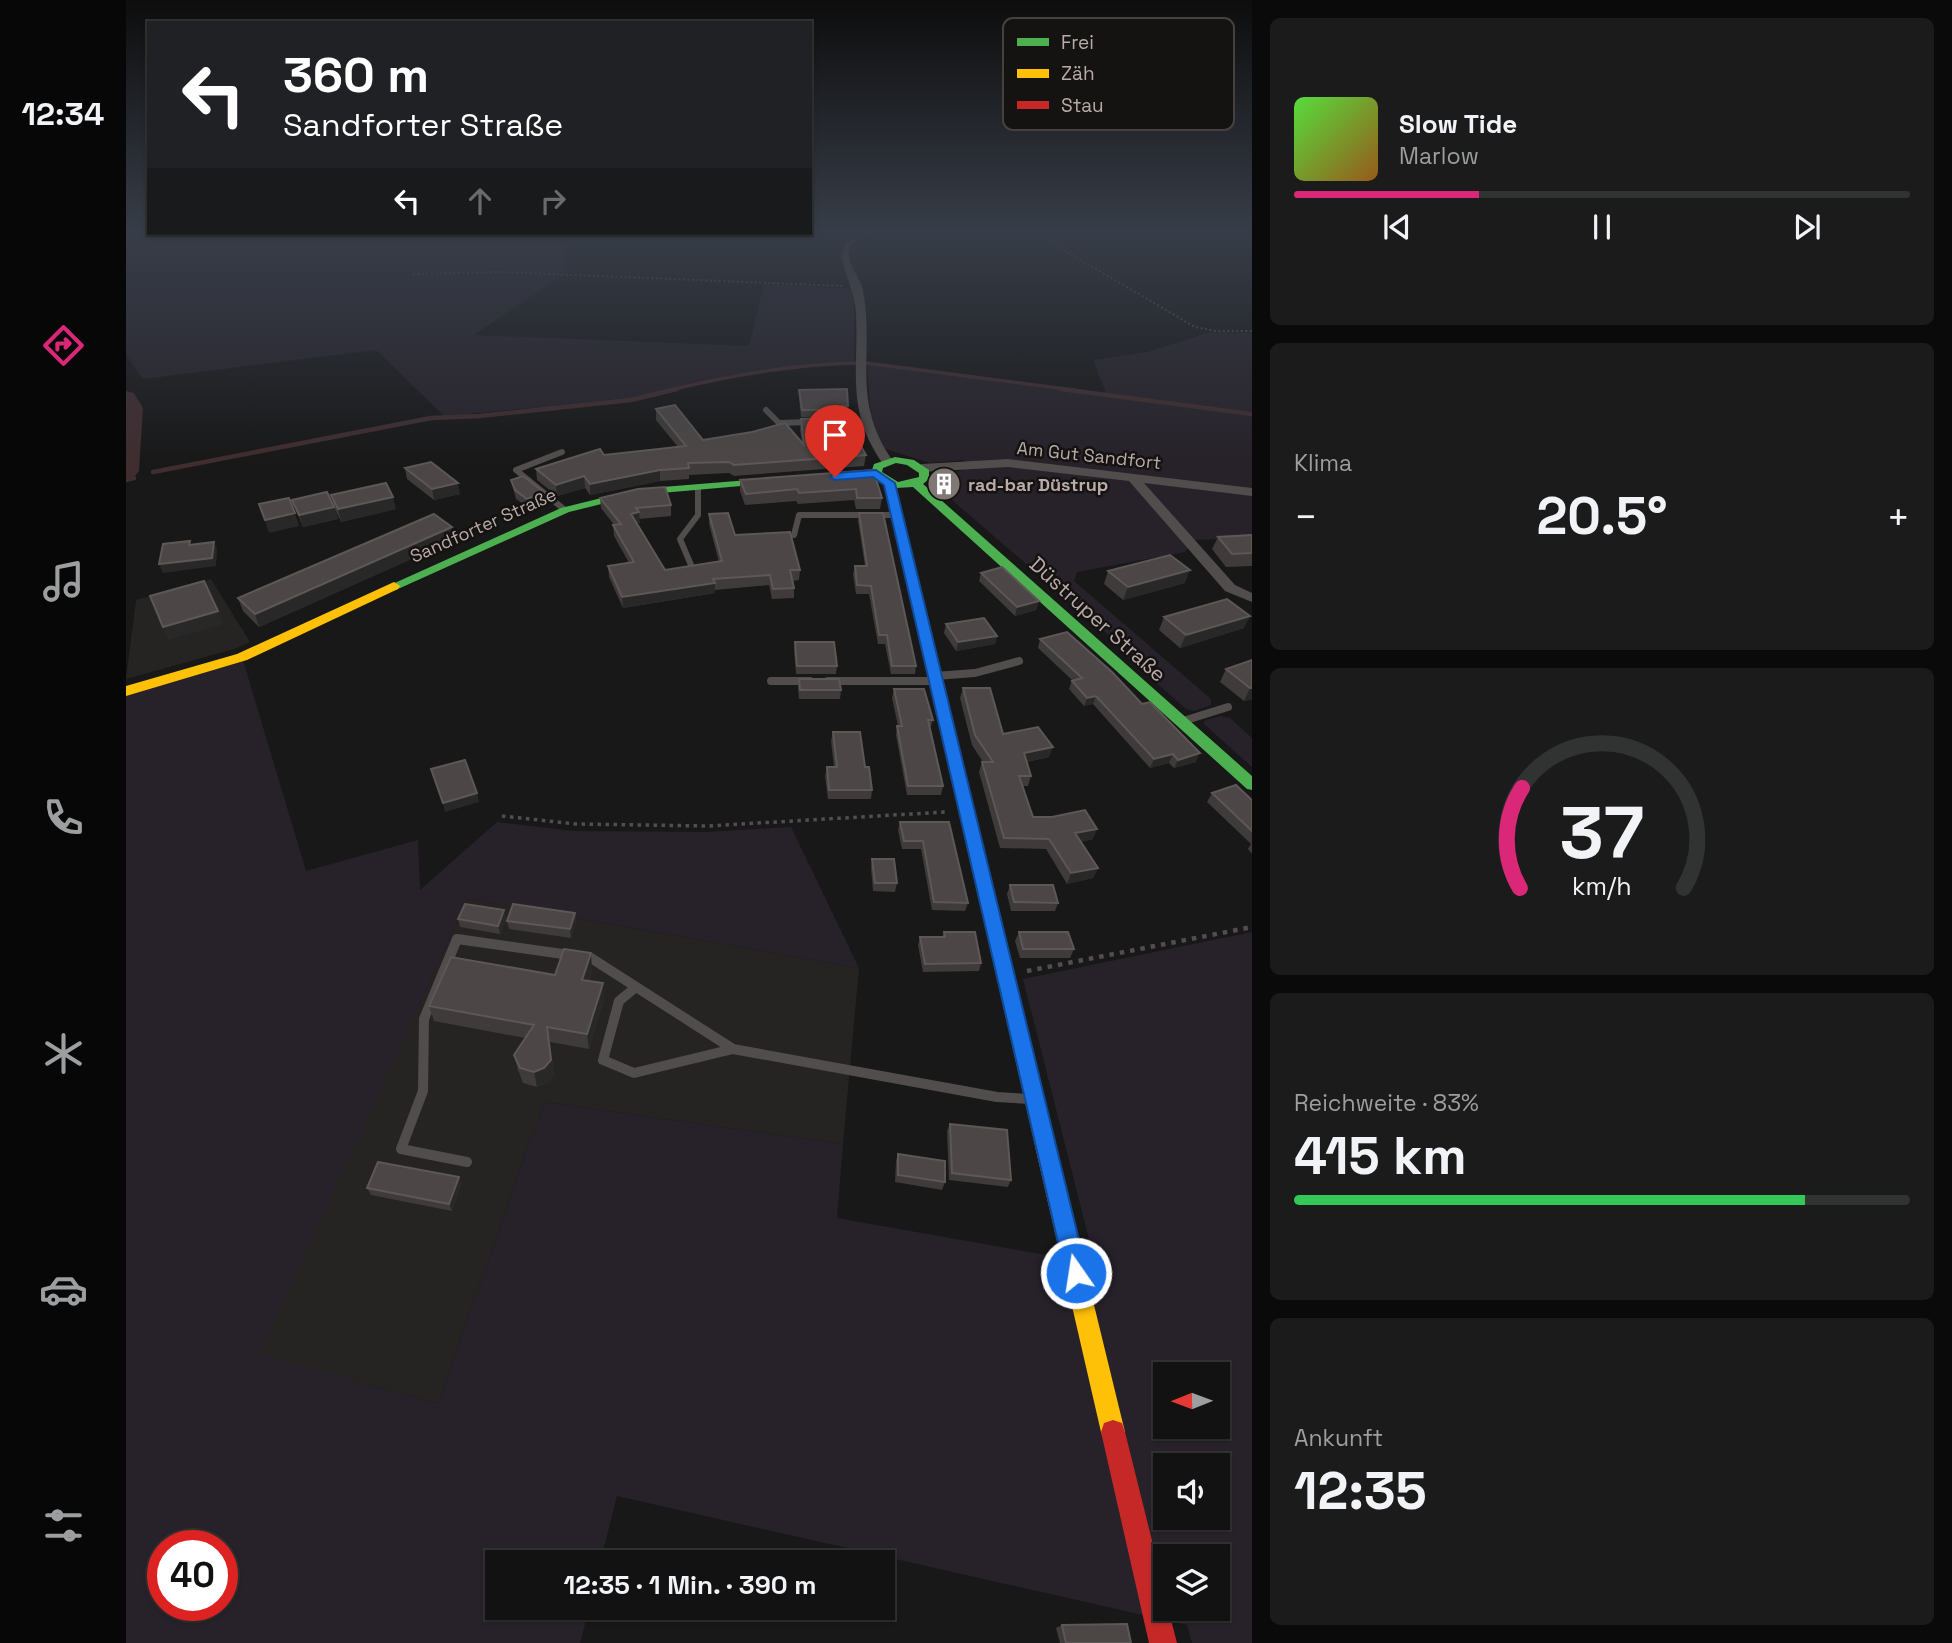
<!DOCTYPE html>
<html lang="de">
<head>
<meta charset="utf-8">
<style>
  body { margin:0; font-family:"Space Grotesk",sans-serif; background:#1b1b1b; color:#f1f3f6; height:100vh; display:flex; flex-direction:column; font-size:26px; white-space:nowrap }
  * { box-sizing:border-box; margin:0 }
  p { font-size:23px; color:#9c9e9f }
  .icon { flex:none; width:38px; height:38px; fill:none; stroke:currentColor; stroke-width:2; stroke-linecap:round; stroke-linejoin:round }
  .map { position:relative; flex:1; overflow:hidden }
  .panel { display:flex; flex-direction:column; gap:18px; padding:18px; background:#0a0a0a; width:700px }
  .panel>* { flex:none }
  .banner { position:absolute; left:21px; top:21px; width:665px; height:214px; border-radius:0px; box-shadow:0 2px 5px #0004,0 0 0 2px #313232; background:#202124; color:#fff; overflow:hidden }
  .needle { width:46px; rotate:269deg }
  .buttons { position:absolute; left:1027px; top:1362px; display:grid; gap:14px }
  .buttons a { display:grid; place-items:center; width:77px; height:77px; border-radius:0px; background:#121212; box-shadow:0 2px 5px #0004,0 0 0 2px #313232; font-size:35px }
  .speed { position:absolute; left:21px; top:1530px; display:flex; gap:14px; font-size:35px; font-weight:700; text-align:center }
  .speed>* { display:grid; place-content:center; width:91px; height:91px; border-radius:50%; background:#121212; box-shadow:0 2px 5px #0004,0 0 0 2px #313232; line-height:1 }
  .speed .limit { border:10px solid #d22; background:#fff; color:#111 }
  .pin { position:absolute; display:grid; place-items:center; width:60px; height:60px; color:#fff; margin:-72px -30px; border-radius:50% 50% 50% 0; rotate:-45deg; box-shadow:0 0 7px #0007 }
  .pin .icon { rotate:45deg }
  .me { position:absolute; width:77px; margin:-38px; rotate:347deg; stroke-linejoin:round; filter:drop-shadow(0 0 5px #0008) }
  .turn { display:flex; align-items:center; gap:24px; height:147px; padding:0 21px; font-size:32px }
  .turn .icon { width:91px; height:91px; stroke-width:2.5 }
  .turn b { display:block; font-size:49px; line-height:60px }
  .lanes { display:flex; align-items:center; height:66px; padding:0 21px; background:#0003; justify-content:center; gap:35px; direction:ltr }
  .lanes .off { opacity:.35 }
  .big { font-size:52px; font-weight:800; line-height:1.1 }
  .panel .widget { flex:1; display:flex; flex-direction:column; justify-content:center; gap:10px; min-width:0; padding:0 24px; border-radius:10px; background:#1b1b1b }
  .panel .dial { align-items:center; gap:0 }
  .dial svg { height:182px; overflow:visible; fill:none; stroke:#313232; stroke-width:7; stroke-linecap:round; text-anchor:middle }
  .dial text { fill:#f1f3f6; stroke:none }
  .song { display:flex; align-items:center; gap:21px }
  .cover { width:84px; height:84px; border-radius:10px; background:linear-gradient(135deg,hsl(110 70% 55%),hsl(30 70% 35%)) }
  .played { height:7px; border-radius:4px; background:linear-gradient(90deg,#db2777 30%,#313232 30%) }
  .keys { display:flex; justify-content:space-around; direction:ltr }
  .heat { display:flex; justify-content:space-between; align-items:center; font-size:38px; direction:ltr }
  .charge { height:10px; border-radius:5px; background:linear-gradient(90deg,#34c759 83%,#313232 0) }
  .trip { position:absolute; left:359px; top:1550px; width:410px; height:70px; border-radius:0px; background:#121212; box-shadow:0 2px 5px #0004,0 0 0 2px #313232; font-weight:800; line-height:70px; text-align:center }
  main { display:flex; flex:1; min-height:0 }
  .tabs { display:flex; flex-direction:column; width:126px; justify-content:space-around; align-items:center; background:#070707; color:#9c9e9f }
  .tabs .icon { width:49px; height:49px }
  .tabs .current { color:#db2777 }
  .tabs b { font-size:32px; color:#f1f3f6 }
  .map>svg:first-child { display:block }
</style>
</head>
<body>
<main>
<nav class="tabs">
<b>12:34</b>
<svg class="icon current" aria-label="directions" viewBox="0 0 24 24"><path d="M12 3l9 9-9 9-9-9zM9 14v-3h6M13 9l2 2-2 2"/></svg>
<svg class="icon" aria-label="music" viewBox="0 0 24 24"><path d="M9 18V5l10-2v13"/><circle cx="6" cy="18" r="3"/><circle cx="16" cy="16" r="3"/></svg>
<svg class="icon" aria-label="phone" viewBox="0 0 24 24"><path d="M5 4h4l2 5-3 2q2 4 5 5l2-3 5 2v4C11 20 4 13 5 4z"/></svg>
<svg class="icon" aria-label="climate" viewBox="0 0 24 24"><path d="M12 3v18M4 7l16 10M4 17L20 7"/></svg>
<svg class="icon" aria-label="car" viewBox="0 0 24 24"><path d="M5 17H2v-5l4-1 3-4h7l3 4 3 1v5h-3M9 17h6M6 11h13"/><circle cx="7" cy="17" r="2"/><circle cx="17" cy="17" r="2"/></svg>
<svg class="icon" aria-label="filters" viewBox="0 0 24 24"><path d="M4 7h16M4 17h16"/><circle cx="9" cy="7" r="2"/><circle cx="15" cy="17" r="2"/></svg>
</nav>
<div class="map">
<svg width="1126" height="1643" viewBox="0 0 1126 1643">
  <rect width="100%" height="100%" fill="#181818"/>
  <!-- built -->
  <path fill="#252422" d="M85 579 124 642 108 649 0 679 10 600Z
    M342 899 733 968 717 1144 418 1102 312 1404 132 1354Z"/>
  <!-- green -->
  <path fill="#27222a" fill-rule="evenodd" d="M0 232 434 233 440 273 348 335 623 346 638 284 723 289 727 290 728 300V362L606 375 558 388 506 399 318 416 250 350 17 379 0 355Z
    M1085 332 1126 333V412L980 393 967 360 1021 352Z
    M741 364 1126 415V538L1067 540 1059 552 951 572 948 581 1085 699V705L1068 711 1060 709 998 654 1000 650 819 494H828L821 474 837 470 838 460 804 463 756 448 745 422Z
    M116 657 180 871 292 840 294 890 371 822 447 831 581 832 665 827 733 968 342 899 133 1354 312 1404 418 1102 717 1144 711 1218 926 1256 967 1255 897 979 1126 932V1643H1066L1061 1625 491 1496 474 1563H371V1608H463L454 1643H0V691ZM1040 1374H1092V1426H1040ZM1040 1465H1092V1517H1040ZM37 1545H96V1605H37ZM1040 1556H1092V1608H1040Z
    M1094 716 1104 718 1126 738V767L1078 724V721Z"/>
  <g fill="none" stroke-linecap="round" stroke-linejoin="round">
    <!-- stream-far1 -->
    <path stroke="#3f2d2f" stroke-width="3.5" d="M544 390C608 375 673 363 740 363L948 390"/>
    <!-- stream -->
    <path stroke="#3f2d2f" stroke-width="4.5" d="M935 389 1126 414
      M27 472 305 418 353 416 505 400 551 389
      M0 480 8 478"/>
    <!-- river -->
    <path fill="#3f2d2f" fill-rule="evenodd" d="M0 391 8 393 17 408 13 471 9 476 0 479Z"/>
    <!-- path-far2 -->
    <path stroke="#534e4e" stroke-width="2" stroke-dasharray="2 2.5" stroke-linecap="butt" d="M907 232 1069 327 1089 331H1126
      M287 274 376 272 716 286"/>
    <!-- path-far1 -->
    <path stroke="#534e4e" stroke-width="3.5" stroke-dasharray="3.5 4.5" stroke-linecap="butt" d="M376 816 450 824 582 826 819 812"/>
    <!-- path -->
    <path stroke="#534e4e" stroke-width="4.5" stroke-dasharray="4.5 6" stroke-linecap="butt" d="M901 971 1126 927"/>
    <!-- lane-far2 -->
    <path stroke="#514d4c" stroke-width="6" d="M640 410 653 423 684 422
      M712 422H738
      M436 452 390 470 439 510
      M668 535 673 515H770
      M565 565 554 539 572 515V487"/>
    <!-- lane-far1 -->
    <path stroke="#514d4c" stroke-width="8" d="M809 676 849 673 893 661
      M645 681H684
      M702 681H808
      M1057 721 1102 707"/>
    <!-- lane -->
    <path stroke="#514d4c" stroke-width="10" d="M510 987 493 1001 477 1060 508 1073 607 1049
      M341 1162 275 1149 297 1091 298 1019 331 939 465 958 607 1049 871 1097 903 1099"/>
    <!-- street -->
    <path fill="#514d4c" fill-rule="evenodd" d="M738 232H749C742 237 726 239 723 250 720 263 734 277 737 290 749 355 724 400 767 461L761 465 757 464C719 410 733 372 730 312 728 289 719 276 715 255L720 242Z
      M882 459 1126 488V496L1018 483 1109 585 1126 593V602L1099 591 1003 481 882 467 796 472 790 468 796 464Z"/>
    <!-- fast -->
    <path fill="#4caf50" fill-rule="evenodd" d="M769 457 788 460 803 470V479L797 484 1126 776V790L1121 789 787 487 770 488 928 1141 925 1148 918 1150 911 1148 908 1141 758 484 745 473 748 464ZM770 463 781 465 793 473V477L772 482 756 472 757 468Z
      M646 478 650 479V483L512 495 443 512 272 589 268 590 262 586 435 508 512 489Z"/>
    <!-- slow -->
    <path fill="#ffc107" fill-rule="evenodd" d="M268 582 274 586 272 589 121 660 0 696V686L111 654Z
      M918 1132 925 1134 928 1141 999 1432 996 1441 987 1444 978 1441 975 1432 908 1141 911 1134Z"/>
    <!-- jam -->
    <path fill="#c62828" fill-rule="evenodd" d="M987 1420 996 1423 999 1432 1040 1597V1608H1042L1051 1643H1023L975 1432 978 1423Z"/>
  </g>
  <!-- wall -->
  <path fill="#3e3b3a" d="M673 390 722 406 721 413H718L717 417H675L673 397Z
    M530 409 577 440 676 442 674 430 675 419 725 439 740 455 738 466 608 476 603 473 563 475V479L534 481 464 495 459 488 431 496 411 480 410 469 478 455 552 447 530 420Z
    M279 468 334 494 308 500 281 479Z
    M747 470 756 498 754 509H730L728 500 672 504 670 501 619 505 614 491V480Z
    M385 480 418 492V501L402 507 390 499Z
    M205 495 270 509 215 522 208 507Z
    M474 498 545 505V516L513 519 514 523H511L539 570 593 562 583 524V514L609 535 674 570 673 580 667 581 668 588V598L646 599 643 585 589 590V593L497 608 483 577 482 566 503 563 488 536 487 525H488L475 508Z
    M166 500 208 507 212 519 177 527Z
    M733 513 790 666 789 674H765L759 644H752L743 594H730L727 574 729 566H739L732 521Z
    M1126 535V566L1100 567 1086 549 1092 537Z
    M328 540 133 627 117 611 112 598Z
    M982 571 1059 583 997 600 978 584Z
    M855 573 913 601 910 610 889 616 853 581Z
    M1038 617 1118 628 1054 648 1033 630Z
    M820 624 871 636 869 644 830 651 818 633Z
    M914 639 1070 762 1048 768 1043 763 1024 768 967 704 958 706 943 689 946 680 912 648Z
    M669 642 711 666 710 674H670L668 650Z
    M1126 660V699L1118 701 1094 682 1100 669Z
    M673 679 715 690 714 699H673L672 688Z
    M837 688 877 734 923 757 901 762 905 776 902 786H897L907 817 967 839 954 842 972 868 967 878 941 884 920 849 874 848 853 772 856 762H857L846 745 834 698Z
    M768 689 807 720 804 729 817 786 815 795H781L770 735 771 726H772L766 698Z
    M707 732 739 767 746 790 745 799H702L699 776 701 767H708L705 741Z
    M1086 793 1126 800V854L1122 849 1125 844 1081 802Z
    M774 822H823L842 903 839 911 806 910 795 849H776L772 830Z
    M746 859 771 883 769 892 747 891 745 868Z
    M884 885 932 903 929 911H885L881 894Z
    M378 910 380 919 374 934 334 927 332 919Z
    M449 913 450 921 445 938 383 929 381 921Z
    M818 932 855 963 853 971 797 972 792 945 794 937H816Z
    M893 932 948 949 944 958H894L889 941Z
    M466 969 463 981 478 999 463 1049 424 1042 428 1075 421 1083 411 1087 397 1083 392 1070 388 1055 399 1038 308 1021 303 1006Z
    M824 1124 885 1180 882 1187 823 1180 821 1131Z
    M772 1154 819 1182 816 1190 769 1182 770 1161Z
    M333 1177 335 1184 326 1211 245 1195 241 1188Z
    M936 1625 1005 1643H934L930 1628Z"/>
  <!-- shaded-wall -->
  <path fill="#292828" d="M534 470V481L464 495V484Z
    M458 476 459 488 431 496 430 485Z
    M332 483 334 494 308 500 306 489Z
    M418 492V501L402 507 401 499Z
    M267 497 270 509 215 522 212 509Z
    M208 507 212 519 177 527 173 515Z
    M513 512 514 523 506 525 505 514Z
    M169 513 173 526 143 533 139 520Z
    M326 527 328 540 133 627 129 614Z
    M88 542 91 550 90 566 37 573 33 564Z
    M1064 570 1059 583 997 600 1002 587Z
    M589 583V593L497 608 496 597Z
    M913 601 910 610 889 616 891 607Z
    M92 611 97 624 42 640 37 627Z
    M1124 616 1118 628 1054 648 1060 635Z
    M871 636 869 644 830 651 832 642Z
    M1124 688H1126V699L1118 701Z
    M970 696 967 704 958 706 961 698Z
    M927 747 923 757 894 763 898 753Z
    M1074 753 1070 762 1048 768 1052 760Z
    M1047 754 1043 763 1024 768 1028 759Z
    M351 793 353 802 319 812 317 803Z
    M971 829 967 839 945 844 949 833Z
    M972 868 967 878 941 884 945 873Z
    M378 910 380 919 374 934 372 926Z
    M449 913 450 921 445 938 444 929Z
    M465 953 466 969 458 995 456 980Z
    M477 983 478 999 463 1049 461 1034Z
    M421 1027 428 1075 421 1083 411 1087 408 1072Z
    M333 1177 335 1184 326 1211 323 1204Z"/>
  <!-- building -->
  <path fill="#4c4746" stroke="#5d5756" stroke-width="2" d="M721 389 722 406H717L718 410H676L673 390Z
    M549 405 577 440 626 432 659 423 678 445 675 419 721 417 725 439H731L740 455 608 465 603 462 562 463 563 468 534 470 464 484 458 476 430 485 410 469 474 449 478 455 560 446 530 409Z
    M305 462 332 483 306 489 279 468Z
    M747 470 756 498H731L730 489 673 493 671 489 620 494 614 480Z
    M397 476 418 492 401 499 389 490 385 480Z
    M260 483 267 497 212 509 205 495Z
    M539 487 545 505 510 508 513 512 505 514 539 570 596 561 583 514 602 513 609 535 664 532 674 570H664L668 588 647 589 644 575 587 579 589 583 496 597 482 566 508 562 487 525 495 524 474 498 512 489Z
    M201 492 208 507 173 515 166 500Z
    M163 498 169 513 139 520 133 504Z
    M733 513H757L790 666H766L761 635H753L745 586 731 585 729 566H741Z
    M308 514 326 527 129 614 112 598Z
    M1126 535V553L1106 554 1092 537Z
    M64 541 63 545 88 542 86 558 33 564 37 544Z
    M1044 555 1064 570 1002 587 982 571Z
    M876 567 913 601 891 607 855 573Z
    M78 581 92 611 37 627 24 596Z
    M1101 599 1124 616 1060 635 1038 617Z
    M858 618 871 636 832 642 820 624Z
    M941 632 986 672 1016 704 1024 702 1074 753 1052 760 1047 754 1028 759 970 696 961 698 946 681 956 678 914 639Z
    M669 642H708L711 666H671Z
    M1126 660V688H1124L1100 669Z
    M673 679H713L715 690H674Z
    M837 688H864L877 734 912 727 927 747 898 753 905 776H893L907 817H926L959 810 971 829 949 833 972 868 945 873 923 839 878 838 856 762H867L849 735Z
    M768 689H798L807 720H802L817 786H782L771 726H776Z
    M707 732H734L739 767H743L746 790H703L701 767H711Z
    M339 760 351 793 317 803 305 769Z
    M1110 785 1126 800V831L1086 793Z
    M774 822H823L842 903 808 902 797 841H778Z
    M746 859H768L771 883H749Z
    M884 885H927L932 903 888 902Z
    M339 904 378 910 372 926 332 919Z
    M387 904 449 913 444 929 381 921Z
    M818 932H849L855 963 799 964 794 937H819Z
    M893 932H942L948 949H897Z
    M438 949 465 953 456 980 477 983 461 1034 421 1027 425 1060 418 1068 408 1072 394 1068 388 1055 408 1025 303 1006 325 957 429 975Z
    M824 1124 881 1130 885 1180 826 1173Z
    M772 1154 819 1161V1182L772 1175Z
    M252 1162 333 1177 323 1204 241 1188Z
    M1001 1624 1005 1643H940L936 1625Z"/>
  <!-- sky -->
  <linearGradient id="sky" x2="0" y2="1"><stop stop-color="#0d0d0d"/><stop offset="0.5" stop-color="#373d48"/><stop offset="1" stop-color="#373d48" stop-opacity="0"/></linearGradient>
  <rect width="1126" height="462" fill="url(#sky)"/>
  <!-- route -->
  <path fill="#1a73e8" stroke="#114b97" stroke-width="2" d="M750 470 769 483 961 1273 958 1280 950 1284 942 1280 939 1273 758 485 747 477 709 480 704 477 709 473Z"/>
  <!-- icons -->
  <defs>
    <symbol id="building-disc" viewBox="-11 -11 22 22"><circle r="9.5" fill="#817876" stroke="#141312"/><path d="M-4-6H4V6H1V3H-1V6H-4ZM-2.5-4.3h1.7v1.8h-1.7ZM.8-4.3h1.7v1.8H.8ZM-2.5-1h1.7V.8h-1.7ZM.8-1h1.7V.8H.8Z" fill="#fff"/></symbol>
  </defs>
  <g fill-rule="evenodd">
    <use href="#building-disc" x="799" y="465" width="38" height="38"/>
  </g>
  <g text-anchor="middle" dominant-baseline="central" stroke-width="5" stroke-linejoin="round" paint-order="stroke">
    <!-- far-street labels -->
    <g font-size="18" fill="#baaba9" stroke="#141312">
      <text transform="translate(963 455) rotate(6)">Am Gut Sandfort</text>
      <text transform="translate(357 525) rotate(-24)">Sandforter Straße</text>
    </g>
    <!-- far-poi labels -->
    <g font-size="18" font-weight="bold" fill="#baaba9" stroke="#141312" text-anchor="start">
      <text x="842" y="484">rad-bar Düstrup</text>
    </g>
    <!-- street labels -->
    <g font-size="21" fill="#baaba9" stroke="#141312">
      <text transform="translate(972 619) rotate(42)">Düstruper Straße</text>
    </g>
  </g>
  <!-- legend -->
  <rect x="877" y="18" width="231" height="112" rx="10" fill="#141312" stroke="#46413f" stroke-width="2"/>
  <rect x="891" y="38" width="32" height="8" fill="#4caf50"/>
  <rect x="891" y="69" width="32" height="9" fill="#ffc107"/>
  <rect x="891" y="101" width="32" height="8" fill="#c62828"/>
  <g font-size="19" fill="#baaba9">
    <text x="935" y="49">Frei</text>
    <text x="935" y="80">Zäh</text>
    <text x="935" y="112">Stau</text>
  </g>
</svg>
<div class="buttons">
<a><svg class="needle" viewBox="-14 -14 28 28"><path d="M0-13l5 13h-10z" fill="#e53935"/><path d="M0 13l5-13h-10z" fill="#9c9e9f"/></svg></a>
<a><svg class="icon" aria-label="sound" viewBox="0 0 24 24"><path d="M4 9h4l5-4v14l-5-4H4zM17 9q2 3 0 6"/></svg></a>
<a><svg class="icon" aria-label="layers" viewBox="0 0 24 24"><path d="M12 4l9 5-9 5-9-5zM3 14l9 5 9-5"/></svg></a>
</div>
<div class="speed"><div class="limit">40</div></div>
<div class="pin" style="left:709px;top:477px;background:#d93025"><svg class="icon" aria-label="arrive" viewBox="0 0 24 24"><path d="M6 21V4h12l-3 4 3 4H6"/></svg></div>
<svg class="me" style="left:950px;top:1273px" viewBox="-20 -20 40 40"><circle r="17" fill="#1a73e8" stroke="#fff" stroke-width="3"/><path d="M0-11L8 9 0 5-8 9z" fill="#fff"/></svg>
<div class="trip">12:35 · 1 Min. · 390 m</div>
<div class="banner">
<div class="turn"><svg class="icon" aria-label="left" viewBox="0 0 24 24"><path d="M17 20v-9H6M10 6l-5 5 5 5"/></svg><div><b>360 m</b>Sandforter Straße</div></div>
<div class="lanes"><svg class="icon" aria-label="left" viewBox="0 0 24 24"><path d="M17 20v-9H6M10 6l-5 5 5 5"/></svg><svg class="icon off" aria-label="ahead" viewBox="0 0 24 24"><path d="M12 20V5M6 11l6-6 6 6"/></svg><svg class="icon off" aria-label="right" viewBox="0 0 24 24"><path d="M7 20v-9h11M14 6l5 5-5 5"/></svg></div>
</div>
</div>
<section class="panel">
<div class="widget">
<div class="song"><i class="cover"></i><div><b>Slow Tide</b><p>Marlow</p></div></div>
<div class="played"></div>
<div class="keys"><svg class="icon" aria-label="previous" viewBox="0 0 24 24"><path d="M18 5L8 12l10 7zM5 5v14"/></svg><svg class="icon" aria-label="pause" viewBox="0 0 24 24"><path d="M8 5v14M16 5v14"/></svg><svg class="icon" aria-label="next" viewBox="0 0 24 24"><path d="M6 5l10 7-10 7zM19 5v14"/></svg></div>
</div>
<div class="widget"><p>Klima</p>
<div class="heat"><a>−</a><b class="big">20.5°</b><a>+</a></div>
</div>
<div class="widget dial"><svg viewBox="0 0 100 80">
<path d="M14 69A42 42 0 1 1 86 69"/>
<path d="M14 69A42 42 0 0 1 15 25" stroke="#db2777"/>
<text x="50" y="56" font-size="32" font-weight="700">37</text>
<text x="50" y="72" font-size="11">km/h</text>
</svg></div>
<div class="widget"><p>Reichweite · 83%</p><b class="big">415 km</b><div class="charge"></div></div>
<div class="widget"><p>Ankunft</p><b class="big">12:35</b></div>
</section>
</main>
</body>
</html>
